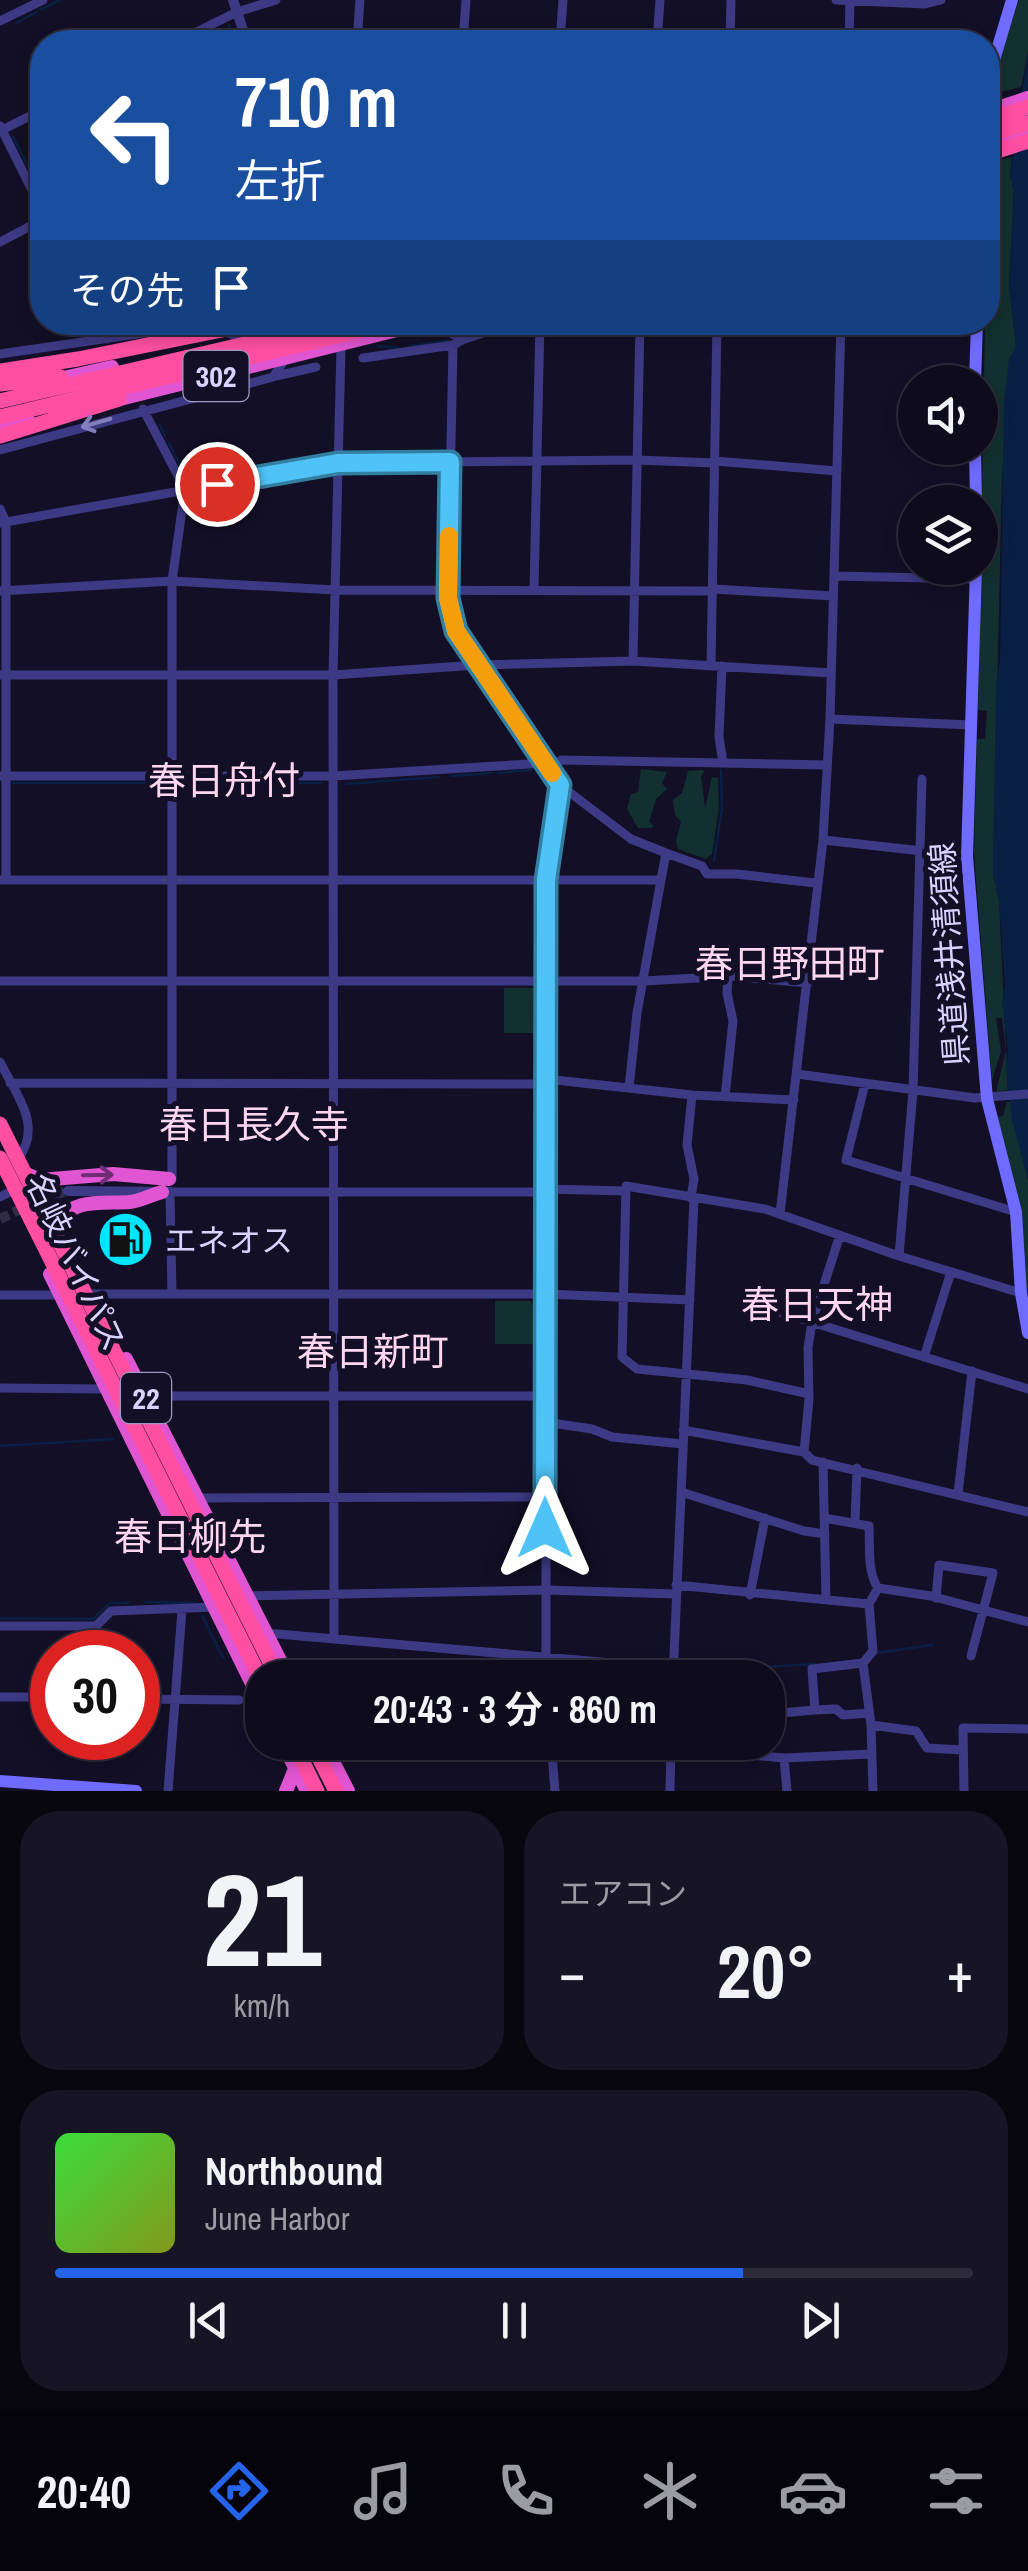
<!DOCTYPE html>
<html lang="ja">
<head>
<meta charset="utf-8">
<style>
  body { margin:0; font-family:"Archivo Narrow","Noto Sans JP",sans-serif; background:#171425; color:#f1f3f6; height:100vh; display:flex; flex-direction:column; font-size:38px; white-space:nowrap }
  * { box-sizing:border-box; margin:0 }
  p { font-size:32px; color:#9b9ba3 }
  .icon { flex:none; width:55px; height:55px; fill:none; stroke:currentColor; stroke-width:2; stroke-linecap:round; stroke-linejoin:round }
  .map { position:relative; height:1791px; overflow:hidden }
  .side { display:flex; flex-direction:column; gap:20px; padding:20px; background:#08060f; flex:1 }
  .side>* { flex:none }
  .guide { position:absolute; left:30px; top:30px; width:970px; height:305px; border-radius:40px; box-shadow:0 5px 15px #0003,0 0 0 2px #2e2b3b; background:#1a4fa0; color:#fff; overflow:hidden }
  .buttons { position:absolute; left:898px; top:365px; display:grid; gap:20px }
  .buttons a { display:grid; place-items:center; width:100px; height:100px; border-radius:50%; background:#0e0b1c; box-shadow:0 5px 15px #0003,0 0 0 2px #2e2b3b; font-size:50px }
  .speed { position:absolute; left:30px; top:1630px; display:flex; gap:20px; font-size:50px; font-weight:700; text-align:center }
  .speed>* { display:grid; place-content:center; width:130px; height:130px; border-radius:50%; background:#0e0b1c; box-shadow:0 5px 15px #0003,0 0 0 2px #2e2b3b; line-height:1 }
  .speed .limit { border:15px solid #d22; background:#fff; color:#111 }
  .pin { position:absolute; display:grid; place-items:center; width:85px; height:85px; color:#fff; margin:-42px; border:5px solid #fff; border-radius:50%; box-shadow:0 2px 10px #0007 }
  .me { position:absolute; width:110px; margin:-55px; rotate:0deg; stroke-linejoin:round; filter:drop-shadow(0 0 8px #0008) }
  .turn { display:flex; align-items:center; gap:35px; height:210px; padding:0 40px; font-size:45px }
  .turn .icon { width:130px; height:130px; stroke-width:2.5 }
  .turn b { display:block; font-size:70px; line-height:85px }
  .then { display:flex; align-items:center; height:95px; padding:0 40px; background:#0003; gap:20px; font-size:38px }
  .big { font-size:75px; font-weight:700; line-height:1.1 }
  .side .widget { flex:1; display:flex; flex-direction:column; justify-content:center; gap:15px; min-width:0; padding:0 35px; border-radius:40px; background:#171425 }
  .side .dial { align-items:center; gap:0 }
  .dial b { font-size:130px; line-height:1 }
  .song { display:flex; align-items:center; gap:30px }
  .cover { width:120px; height:120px; border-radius:15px; background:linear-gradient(135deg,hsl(120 70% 55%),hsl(70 70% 35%)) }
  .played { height:10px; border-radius:5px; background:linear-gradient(90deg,#2563eb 75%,#2e2b3b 75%) }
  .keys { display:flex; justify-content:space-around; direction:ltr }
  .heat { display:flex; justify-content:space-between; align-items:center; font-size:55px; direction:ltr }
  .side .tiles { flex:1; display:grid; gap:20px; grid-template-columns:1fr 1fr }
  .widget:last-child { grid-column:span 2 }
  .trip { position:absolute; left:245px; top:1660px; width:540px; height:100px; border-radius:40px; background:#0e0b1c; box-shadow:0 5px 15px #0003,0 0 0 2px #2e2b3b; font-weight:700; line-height:100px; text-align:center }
  .menu { display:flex; height:160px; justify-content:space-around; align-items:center; background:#06040b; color:#9b9ba3 }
  .menu .icon { width:70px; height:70px }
  .menu .on { color:#2563eb }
  .menu b { font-size:45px; color:#f1f3f6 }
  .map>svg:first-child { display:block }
</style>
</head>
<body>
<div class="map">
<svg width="1028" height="1791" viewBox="0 0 1028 1791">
  <rect width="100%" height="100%" fill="#130f26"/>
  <!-- green -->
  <path fill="#12302f" d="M1019 0H1028V52L1021 87 988 95Z
    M1012 157 1010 176 1014 190 1009 285 1016 346 1008 381 1002 479 993 874 999 900 1008 1090 996 1092 1006 1050 1002 1018H996L1001 1051 992 1081 974 852 977 739H985L987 711 978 710 985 323 988 322V163Z
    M641 769 667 772 662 783 667 789 656 799 649 822 654 826 651 828H638L627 809 631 794 638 792Z
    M701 770 705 771 701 776 705 808 712 777 718 778 719 808 712 854 706 859 678 849 676 841 681 822 675 815 673 800 682 793 688 771Z
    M504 988H534L537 993V1033H504Z
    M1007 1102H1010L1028 1180V1303L1022 1214 1001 1139 998 1117 1003 1116Z
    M495 1301H530L534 1306V1344H495Z"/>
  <!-- water -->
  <path fill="#0a1f44" d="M1028 52V1180L1012 1120 1006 1068 1008 1049 1002 1002 1005 985 999 900 993 874 996 684 1000 660 1004 400 1009 359 1016 346 1009 285 1014 190 1010 176Z"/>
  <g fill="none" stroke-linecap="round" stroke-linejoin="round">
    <!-- stream -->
    <path stroke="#0a1f44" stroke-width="2.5" d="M40 10 60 0
      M16 23 37 12
      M229 25 235 42
      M13 137 42 194
      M378 346 398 348
      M410 346 446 341
      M160 425 165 436
      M169 443 188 481
      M291 479 330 472
      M260 484 279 481
      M221 491 241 488
      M195 496 217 492
      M498 773 531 770
      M451 776 491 773
      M13 783H162
      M181 783H322
      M346 784 439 777
      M714 861 722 808 721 770
      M0 1446 113 1439
      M145 1602 194 1603
      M202 1615 223 1658
      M0 1618 93 1619 110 1603H129
      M877 1653 932 1645
      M700 1666 746 1668 816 1664"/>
    <!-- tertiary-tunnel -->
    <path stroke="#312d47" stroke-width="10" stroke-dasharray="10 5" stroke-linecap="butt" d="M0 1219 48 1196 68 1191"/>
    <!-- minor -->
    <path stroke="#3d3a85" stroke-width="9" d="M836 0 925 4 941 0
      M0 21 43 0
      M176 42 237 12 276 0
      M357 42 360 0
      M463 42 466 0
      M560 42 563 0
      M657 42 660 0
      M730 42 731 0
      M849 42 850 0
      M0 126 42 210
      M0 131 42 110
      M0 242 42 220
      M98 322 107 339
      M433 322 462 340 517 322
      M453 345 448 590 456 631 560 785 631 839 666 853 661 880
      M0 354 205 324 241 338
      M363 358 453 345 462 340
      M276 376 316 367
      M143 409 185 489 172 581V1180
      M0 450 273 377 284 361
      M715 461 837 471
      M0 509 6 522V880
      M0 523 338 463 637 460 715 463
      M834 576 976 579
      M534 589 540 322
      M713 589 833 596
      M0 591 172 581 335 590 713 591
      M633 661 640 322
      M711 666 717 322
      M722 666 719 737 723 763
      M0 675H333L477 665 633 661 831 673
      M830 719 971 725
      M549 769 561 760 827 765
      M0 776H333L545 763
      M823 840 967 856
      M666 853 702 866 707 874H736L816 883
      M0 880H661L637 1013 629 1088
      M0 981H644L733 976 808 983
      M0 1062C15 1093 43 1125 19 1157
      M797 1074 975 1098 1028 1094
      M546 1079 692 1095 794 1100
      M10 1083 546 1084
      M865 1084 846 1160 1016 1212
      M725 1097 733 1021 727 993 728 976
      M546 1189 626 1191
      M0 1197 12 1191
      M691 1198 694 1179 687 1145 692 1095
      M780 1214 823 840 830 719 841 322
      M899 1256 913 1091 922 779
      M93 1294H546L690 1300
      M172 1294 170 1192H546
      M0 1295H60
      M753 1304 1028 1389
      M924 1357 951 1272
      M0 1388 106 1389
      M809 1394 747 1380 637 1369 622 1357 626 1186 765 1209 899 1256 1021 1293
      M145 1396H545
      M545 1422 592 1429 612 1437 683 1444
      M683 1430 804 1452 812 1460 1028 1512
      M804 1452 809 1399 808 1348 812 1322 840 1235
      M823 1462 826 1599
      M681 1492 804 1531 825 1534
      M958 1494 972 1371
      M197 1498 545 1497
      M824 1518 869 1526C870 1546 867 1572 878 1588L931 1596 1028 1622
      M855 1522 857 1468
      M676 1585 869 1604
      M750 1595 765 1518
      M247 1596 545 1590 676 1594
      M936 1598 939 1565 993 1573 971 1656
      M0 1626H96L111 1611 216 1607
      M266 1633 728 1673 731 1678
      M334 1639 333 675 341 347
      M863 1663 871 1725 873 1791
      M546 1678V880L560 785
      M673 1678 694 1199
      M0 1697H52
      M138 1699 239 1700
      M815 1710 836 1709 843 1715 869 1713
      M768 1714 815 1710 812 1669 863 1663 873 1651 869 1604 878 1588
      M871 1725 916 1731 927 1748 963 1750
      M551 1742 555 1791
      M656 1742 671 1746
      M671 1748 784 1758 871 1754
      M784 1758 787 1791
      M168 1791 182 1610
      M670 1791 671 1744
      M964 1791 963 1728 1028 1729"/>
    <!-- tertiary -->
    <path stroke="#3d3a85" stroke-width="10" d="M233 0 247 42
      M68 1191 170 1192"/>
    <!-- secondary -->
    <path stroke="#6f6bff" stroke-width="12" d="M988 80 1012 0
      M975 382 977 322
      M975 448 976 502
      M976 568 967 856 987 1099 1016 1212 1021 1293 1028 1333
      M0 1781 136 1791"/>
    <!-- trunk -->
    <path stroke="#e055d1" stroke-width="14" d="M988 111 1028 98
      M988 145 1028 132
      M279 329 303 322
      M50 381 112 367
      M108 402 429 322
      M0 428 28 420
      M29 1175 40 1180 113 1174 169 1179
      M55 1224C75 1197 101 1204 130 1202 141 1201 151 1195 162 1192
      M50 1274 262 1704
      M126 1359 289 1678
      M282 1742 307 1791
      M323 1742 348 1791
      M286 1791 295 1769"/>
    <!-- motorway -->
    <path stroke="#ff4fa3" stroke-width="15" d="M988 121 1028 107
      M988 136 1028 123
      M988 154 1028 141
      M293 1742 317 1791
      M311 1742 336 1791"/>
    <!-- motorway-bridge -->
    <path stroke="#ff4fa3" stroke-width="15" d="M0 371 78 359 261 322
      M0 384 61 377
      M0 401 339 322
      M0 417 395 322
      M0 436 119 399
      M0 1124 278 1678
      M0 1158 262 1681"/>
  </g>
  <!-- one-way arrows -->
  <defs><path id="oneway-shaft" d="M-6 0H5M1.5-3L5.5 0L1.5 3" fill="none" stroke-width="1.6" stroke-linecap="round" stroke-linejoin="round" transform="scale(2.5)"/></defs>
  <use stroke="#837fbc" href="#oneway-shaft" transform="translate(96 423) rotate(164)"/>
  <use stroke="#6f2e73" href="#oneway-shaft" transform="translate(98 1175) rotate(-1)"/>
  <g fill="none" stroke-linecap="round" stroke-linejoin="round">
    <defs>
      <path id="route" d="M217 484 338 463 450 462 448 598 456 631 560 785 546 880 545 1528"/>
    </defs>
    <!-- route casing -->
    <use href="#route" stroke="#337fa1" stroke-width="25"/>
    <!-- route -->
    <use href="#route" stroke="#4fc3f7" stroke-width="18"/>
    <!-- slow -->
    <path stroke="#f59e0b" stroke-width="18" d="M449 536 448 598 456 631 552 773"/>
  </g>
  <!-- icons -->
  <defs>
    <symbol id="fuel-disc" viewBox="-11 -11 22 22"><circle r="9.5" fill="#00e5ff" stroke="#130f26"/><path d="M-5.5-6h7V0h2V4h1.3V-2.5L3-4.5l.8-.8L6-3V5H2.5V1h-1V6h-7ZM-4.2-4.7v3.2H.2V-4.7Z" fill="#111"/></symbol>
  </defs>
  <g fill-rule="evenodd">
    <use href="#fuel-disc" x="94" y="1208" width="63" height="63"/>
  </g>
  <g text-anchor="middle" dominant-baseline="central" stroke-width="10" stroke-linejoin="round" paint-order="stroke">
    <!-- shield labels -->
    <g fill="#130f26" stroke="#9e99be" stroke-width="2.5">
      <rect x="183.5" y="351" width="65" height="50" rx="8"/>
      <rect x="121" y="1373" width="50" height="50" rx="8"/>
    </g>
    <g font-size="30" font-weight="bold" fill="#d9d4ff">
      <text x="216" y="376">302</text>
      <text x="146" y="1398">22</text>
    </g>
    <!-- street labels -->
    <g font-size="32" fill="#d9d4ff" stroke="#130f26">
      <text transform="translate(949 954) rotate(-94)">県道浅井清須線</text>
      <text transform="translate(76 1262) rotate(65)">名岐バイパス</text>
    </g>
    <!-- poi labels -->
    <g font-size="32" fill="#d9d4ff" stroke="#130f26" text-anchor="start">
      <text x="165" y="1240">エネオス</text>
    </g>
    <!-- quarter labels -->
    <g font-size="38" fill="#ffd6f0" stroke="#130f26">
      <text x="224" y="780">春日舟付</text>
      <text x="790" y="963">春日野田町</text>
      <text x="254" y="1124">春日長久寺</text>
      <text x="817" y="1304">春日天神</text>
      <text x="373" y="1351">春日新町</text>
      <text x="190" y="1536">春日柳先</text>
    </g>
  </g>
</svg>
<div class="buttons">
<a><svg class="icon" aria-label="sound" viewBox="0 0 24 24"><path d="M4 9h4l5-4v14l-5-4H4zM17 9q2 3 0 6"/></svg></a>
<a><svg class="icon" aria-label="layers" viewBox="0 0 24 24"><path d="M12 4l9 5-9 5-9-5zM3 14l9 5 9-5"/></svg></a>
</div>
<div class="speed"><div class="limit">30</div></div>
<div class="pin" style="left:217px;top:484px;background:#d93025"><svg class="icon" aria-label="arrive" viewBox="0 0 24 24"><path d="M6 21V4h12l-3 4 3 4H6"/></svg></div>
<svg class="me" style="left:545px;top:1528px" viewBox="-20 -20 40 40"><path d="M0-17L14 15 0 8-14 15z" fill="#4fc3f7" stroke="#fff" stroke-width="4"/></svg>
<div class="trip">20:43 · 3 分 · 860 m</div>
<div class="guide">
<div class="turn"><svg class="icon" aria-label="left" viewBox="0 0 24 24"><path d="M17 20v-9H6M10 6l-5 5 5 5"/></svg><div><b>710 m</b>左折</div></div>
<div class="then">その先<svg class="icon" aria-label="arrive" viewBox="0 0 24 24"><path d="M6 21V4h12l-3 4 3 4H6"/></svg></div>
</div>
</div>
<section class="side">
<div class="tiles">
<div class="widget dial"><b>21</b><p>km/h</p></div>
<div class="widget"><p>エアコン</p>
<div class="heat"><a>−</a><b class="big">20°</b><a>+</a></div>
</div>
<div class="widget">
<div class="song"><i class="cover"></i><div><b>Northbound</b><p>June Harbor</p></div></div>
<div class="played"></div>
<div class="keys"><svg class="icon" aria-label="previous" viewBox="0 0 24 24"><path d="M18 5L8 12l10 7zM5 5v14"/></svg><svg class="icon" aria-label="pause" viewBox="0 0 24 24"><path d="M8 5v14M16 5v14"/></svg><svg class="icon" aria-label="next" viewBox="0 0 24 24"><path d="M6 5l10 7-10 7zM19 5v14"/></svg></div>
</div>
</div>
</section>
<nav class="menu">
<b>20:40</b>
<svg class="icon on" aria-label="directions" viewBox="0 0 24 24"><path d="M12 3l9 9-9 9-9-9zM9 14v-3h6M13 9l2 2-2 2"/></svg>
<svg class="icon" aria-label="music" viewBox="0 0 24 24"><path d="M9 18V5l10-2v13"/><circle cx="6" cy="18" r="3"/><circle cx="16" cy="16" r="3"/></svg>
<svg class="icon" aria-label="phone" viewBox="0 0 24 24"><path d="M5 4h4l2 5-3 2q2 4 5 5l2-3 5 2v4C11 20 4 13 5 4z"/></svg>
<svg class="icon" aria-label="climate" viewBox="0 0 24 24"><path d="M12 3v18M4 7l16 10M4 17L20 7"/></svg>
<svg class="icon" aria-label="car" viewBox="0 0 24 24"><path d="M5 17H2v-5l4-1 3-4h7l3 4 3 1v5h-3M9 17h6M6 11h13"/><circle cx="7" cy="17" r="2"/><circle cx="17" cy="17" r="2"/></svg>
<svg class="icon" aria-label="filters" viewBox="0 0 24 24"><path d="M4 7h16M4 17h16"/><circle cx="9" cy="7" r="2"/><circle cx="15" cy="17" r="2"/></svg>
</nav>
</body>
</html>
